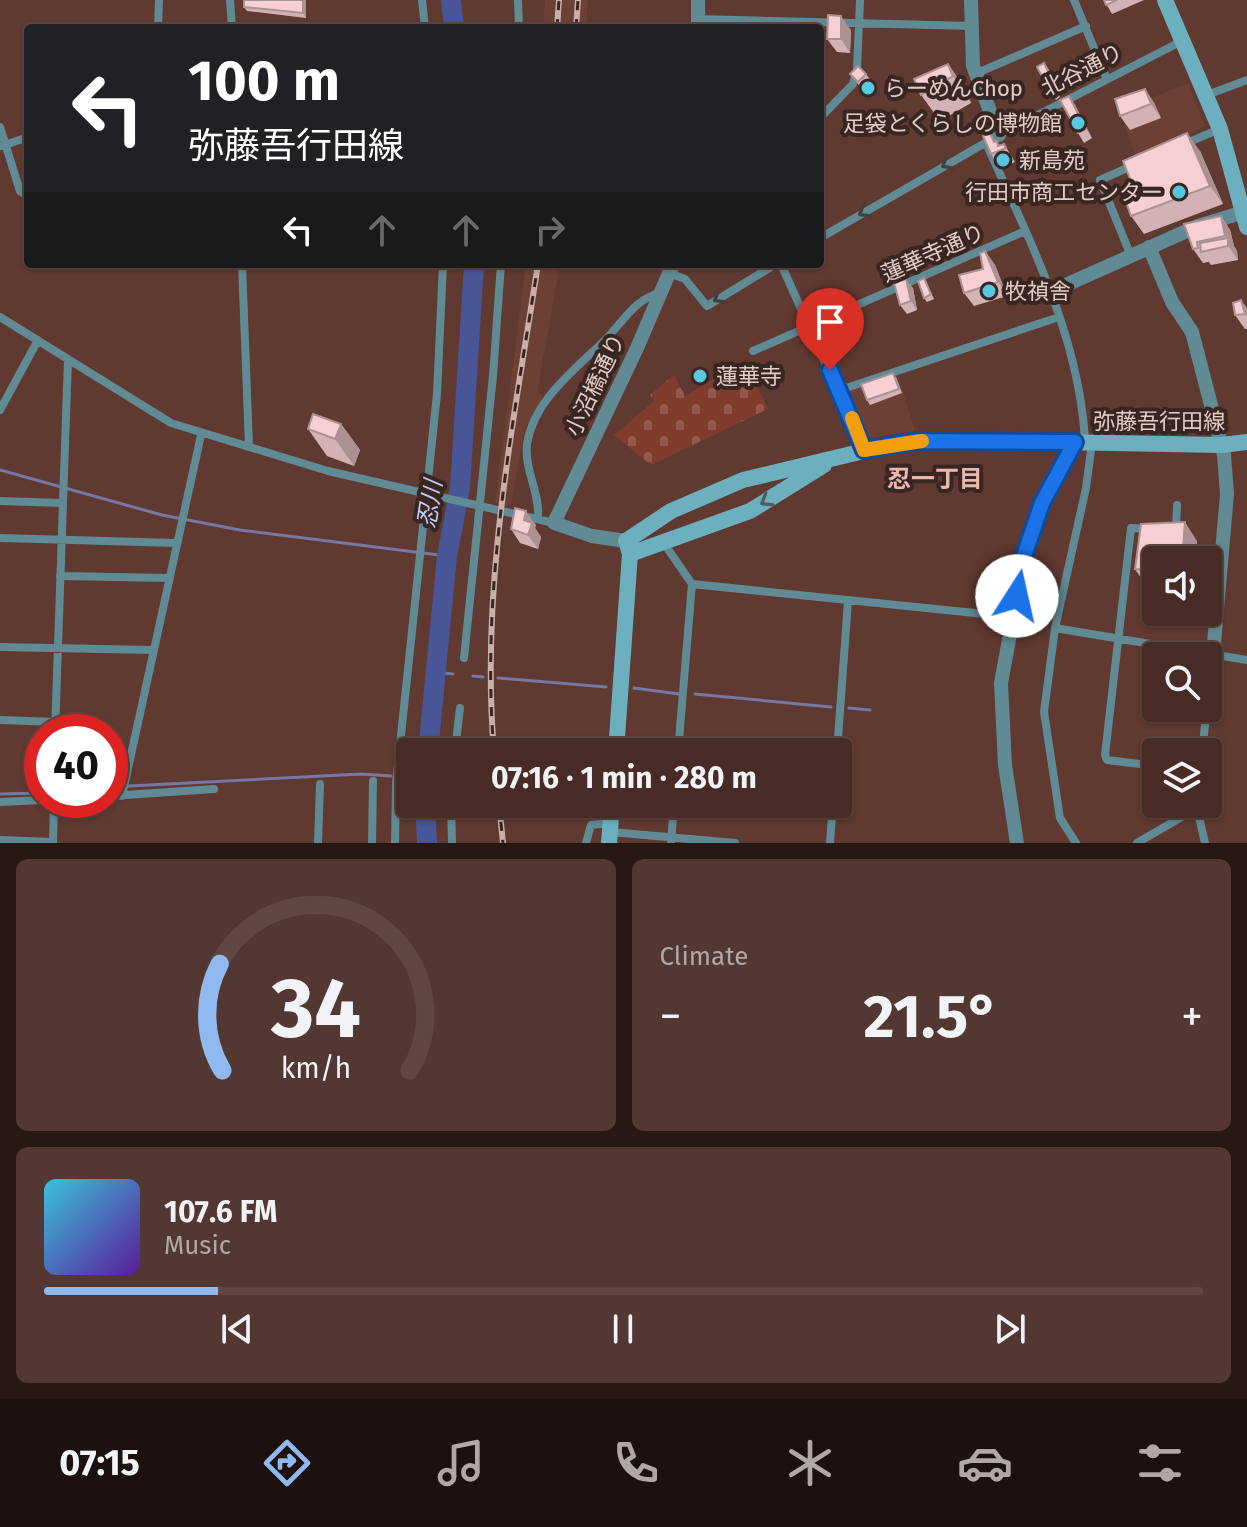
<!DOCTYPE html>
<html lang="en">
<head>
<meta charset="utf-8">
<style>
  body { margin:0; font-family:"Fira Sans","Noto Sans JP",sans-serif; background:#523732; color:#f1f3f6; height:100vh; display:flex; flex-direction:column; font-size:30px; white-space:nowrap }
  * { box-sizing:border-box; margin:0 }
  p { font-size:26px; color:#b1a7a7 }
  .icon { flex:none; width:44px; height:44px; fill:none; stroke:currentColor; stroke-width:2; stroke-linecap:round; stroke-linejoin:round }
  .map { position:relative; height:843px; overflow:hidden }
  .panel { display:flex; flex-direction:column; gap:16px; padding:16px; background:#281814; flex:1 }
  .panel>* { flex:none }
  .hud { position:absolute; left:24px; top:24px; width:800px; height:244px; border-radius:8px; box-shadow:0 2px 6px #0004,0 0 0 2px #604742; background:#202124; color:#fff; overflow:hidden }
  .controls { position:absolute; left:1142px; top:546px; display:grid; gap:16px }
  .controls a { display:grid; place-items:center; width:80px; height:80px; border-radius:8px; background:#482b25; box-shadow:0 2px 6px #0004,0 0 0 2px #604742; font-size:40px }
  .speed { position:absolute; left:24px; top:714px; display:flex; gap:16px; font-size:40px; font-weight:700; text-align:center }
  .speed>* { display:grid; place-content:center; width:104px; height:104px; border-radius:50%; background:#482b25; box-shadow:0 2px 6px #0004,0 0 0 2px #604742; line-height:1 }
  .speed .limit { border:12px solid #d22; background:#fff; color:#111 }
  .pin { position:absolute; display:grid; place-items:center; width:68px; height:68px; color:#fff; margin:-82px -34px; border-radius:50% 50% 50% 0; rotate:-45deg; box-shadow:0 0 8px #0007 }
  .pin .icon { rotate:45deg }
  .me { position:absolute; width:88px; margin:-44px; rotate:10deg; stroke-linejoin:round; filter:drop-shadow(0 0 6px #0008) }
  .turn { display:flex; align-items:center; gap:28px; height:168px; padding:0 32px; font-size:36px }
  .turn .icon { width:104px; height:104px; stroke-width:2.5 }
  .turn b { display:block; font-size:56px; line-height:68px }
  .lanes { display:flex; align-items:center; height:76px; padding:0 32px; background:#0003; justify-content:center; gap:40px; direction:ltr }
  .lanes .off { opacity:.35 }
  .big { font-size:60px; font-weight:700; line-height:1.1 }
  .panel .tile { flex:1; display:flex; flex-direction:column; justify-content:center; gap:12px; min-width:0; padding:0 28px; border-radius:12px; background:#523732 }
  .panel .dial { align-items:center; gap:0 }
  .dial svg { height:208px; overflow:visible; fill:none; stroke:#604742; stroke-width:7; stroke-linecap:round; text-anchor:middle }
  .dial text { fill:#f1f3f6; stroke:none }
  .song { display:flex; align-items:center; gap:24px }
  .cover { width:96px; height:96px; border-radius:12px; background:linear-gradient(135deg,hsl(190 70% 55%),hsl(270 70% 35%)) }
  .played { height:8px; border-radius:4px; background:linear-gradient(90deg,#90b9f0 15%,#604742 15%) }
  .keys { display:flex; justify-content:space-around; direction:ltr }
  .heat { display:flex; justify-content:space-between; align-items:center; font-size:44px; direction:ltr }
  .panel .tiles { flex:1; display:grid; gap:16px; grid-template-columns:1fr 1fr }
  .tile:last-child { grid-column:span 2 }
  .trip { position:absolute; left:396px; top:738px; width:456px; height:80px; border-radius:8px; background:#482b25; box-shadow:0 2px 6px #0004,0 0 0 2px #604742; font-weight:700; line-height:80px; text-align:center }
  .tab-bar { display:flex; height:128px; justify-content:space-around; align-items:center; background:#1d110f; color:#b1a7a7 }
  .tab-bar .icon { width:56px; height:56px }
  .tab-bar .selected { color:#90b9f0 }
  .tab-bar b { font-size:36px; color:#f1f3f6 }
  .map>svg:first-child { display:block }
</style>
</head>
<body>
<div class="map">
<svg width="1247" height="843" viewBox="0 0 1247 843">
  <defs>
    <pattern id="cemetery-stones" width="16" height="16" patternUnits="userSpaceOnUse" patternTransform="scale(2)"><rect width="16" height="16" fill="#813c2e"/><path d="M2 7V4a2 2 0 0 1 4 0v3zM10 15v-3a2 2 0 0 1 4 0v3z" fill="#93574b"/></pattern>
  </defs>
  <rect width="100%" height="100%" fill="#603931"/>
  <!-- built -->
  <path fill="#6d4035" d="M545 0H588L586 28H543Z
    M1188 83 1205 126 1181 139 1135 155 1120 111Z
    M526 264H560L537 393 543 395 524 431 511 506 495 502Z
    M898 375 915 431 873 438 864 434 847 392Z"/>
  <!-- cemetery -->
  <path fill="url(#cemetery-stones)" d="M746 363 768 409 651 465 614 435 654 401 650 395 674 375 685 396 715 378 717 384Z"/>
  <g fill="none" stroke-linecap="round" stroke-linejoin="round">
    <!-- stream -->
    <path stroke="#7678a4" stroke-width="3" d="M0 470 162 515 240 530 447 556
      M435 672 453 674
      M473 676 483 677
      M498 678 606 687
      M634 688 679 694
      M695 694 831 707
      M849 708 870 710
      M404 777H410
      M110 787 361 774 391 776
      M0 794 42 793"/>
    <!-- river -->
    <path stroke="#485596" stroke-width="20" d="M451 0 454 28
      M428 752 447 556 460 488 474 264
      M425 804 427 843"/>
    <!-- minor -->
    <path stroke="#608a94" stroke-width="8" d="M230 0 232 28
      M422 0 425 28
      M518 0 519 28
      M1074 0 1106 77
      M698 19 972 26
      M158 28 159 0
      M975 74 1086 26
      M1207 95 1247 80
      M820 118 853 84 857 69 860 0
      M0 127 20 191 28 196
      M986 143C1028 237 1080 337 1085 442
      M1184 144 1220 129
      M2 146 28 137
      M820 238 999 135 1184 40
      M1131 256 1100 180 1134 165
      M242 264 249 446
      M781 264 864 450
      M669 273 685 279 707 306 776 264
      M0 317 171 423 328 471 554 523
      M753 351 1025 231
      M840 390 1059 317
      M0 410 38 340
      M0 501 62 503
      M538 517C540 493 524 469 527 444 534 399 577 368 607 338 625 319 635 299 662 292
      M1151 529 1131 528 1105 755 1107 760 1156 766
      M1172 530H1176L1177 505
      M1 538 176 543
      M663 542 692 584 1014 617
      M60 576 168 578
      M1055 628 1247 660
      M0 647 153 650
      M464 658 493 376 501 264
      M1208 698 1213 655
      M0 720 56 722
      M55 732 68 359
      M455 752 460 708
      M678 752 692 584
      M837 752 848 601
      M1202 752 1207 708
      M110 796 214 789
      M122 796 201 435
      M0 802 44 800
      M451 804 452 843
      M1196 804 1205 843
      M611 832 735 843
      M0 840 53 842
      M53 843 54 800
      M318 843 320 784
      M372 843 373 781
      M395 843 396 783 437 394 443 264
      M586 843 591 825 610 823
      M671 843 674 804
      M830 843 833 804
      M1076 843 1060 818 1044 712 1055 628 1086 488 1092 443
      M1137 843 1185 815 1197 813"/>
    <!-- tertiary -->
    <path stroke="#608a94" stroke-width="14" d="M971 0 973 66 999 135
      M698 28V0
      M1149 247 1172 302 1192 332 1224 455 1227 494 1213 655
      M1050 292 1198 226 1244 212
      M626 541 592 536 554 523 637 348 673 264
      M1017 843 1005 765 1001 683 1025 553 1042 503 1055 475 1073 452 1075 442"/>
    <!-- secondary -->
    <path stroke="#6cb0bf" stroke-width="16" d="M1165 0 1220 129 1247 227
      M630 554 750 511 824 465
      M616 752 630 554 626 541 671 511 743 480 897 443 951 440 1222 445 1247 442
      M609 843 612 804"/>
    <defs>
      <path id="rail" d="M557 28 559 0
        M576 28 578 0
        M494 752C480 587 513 426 538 264
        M499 804 503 843"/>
    </defs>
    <!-- rail casing -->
    <use href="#rail" stroke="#c9aea9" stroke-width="6"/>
    <!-- rail -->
    <use href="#rail" stroke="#382622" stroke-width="3" stroke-dasharray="9" stroke-linecap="butt"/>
  </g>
  <!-- wall -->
  <path fill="#d3b2b5" d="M244 0H306V18L247 11 244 7Z
    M1104 0H1144L1112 14Z
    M851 30 850 53 837 52 827 39Z
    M948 64 967 91 971 103 940 121 921 95Z
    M1037 67 1054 76 1060 89 1057 91 1060 97 1056 100 1047 86Z
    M850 74H866L876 88 867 95Z
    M1145 89 1154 103 1161 118 1130 130 1120 116Z
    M1069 96 1075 105 1092 138 1084 143 1078 133Z
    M996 141 1000 146 1004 144 1015 162 1001 168 991 154Z
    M1200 151 1223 204 1144 234 1131 216 1133 186Z
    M1221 216 1230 230 1234 246 1237 251 1238 260 1211 265 1208 261V262L1203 263 1193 249 1184 224Z
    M985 251 995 265 1007 296 974 306 964 293 983 269Z
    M924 278 934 299 927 302 924 298Z
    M913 288 917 310 907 314 900 305Z
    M1247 308V329H1245L1235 315Z
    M896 377 902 393 870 405 867 400Z
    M341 424 360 450 354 466 327 456 308 429Z
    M536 525 535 528 541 537 538 549 520 543 511 529Z
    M1197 541 1196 560H1156V588L1147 587 1135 569Z"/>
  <!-- shaded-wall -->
  <path fill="#ac9193" d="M303 0H306V18L303 13Z
    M841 16 851 30 850 53 841 39Z
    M1044 63 1054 76 1060 89 1050 75Z
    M948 64 967 91 971 103 953 76Z
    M1145 89 1154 103 1161 118 1151 104Z
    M1069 96 1075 105 1092 138 1086 129Z
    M1187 133 1200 151 1223 204 1210 186Z
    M1221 216 1230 230 1234 246 1237 251 1238 260 1228 246Z
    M985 251 995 265 1007 296 998 282Z
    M906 279 913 288 917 310 911 301Z
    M1241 300 1247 308V317L1245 314Z
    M341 424 360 450 354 466 335 439Z
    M526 511 536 525 535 528 541 537 538 549 528 535 524 520Z
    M1185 522 1197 541 1196 560H1182Z"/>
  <!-- building -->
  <path fill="#f5cfd2" stroke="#ac9193" stroke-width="2" d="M244 0H303V13L244 7Z
    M1104 0H1117L1106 5Z
    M828 15 841 16V39H827Z
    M1044 63 1050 75 1048 77 1051 83 1047 86 1037 67Z
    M948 64 953 76 921 95 914 79Z
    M858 66 866 74 858 82 850 74Z
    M1145 89 1151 104 1120 116 1115 99Z
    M1069 96 1086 129 1078 133 1060 100Z
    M990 133 994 142 997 141 998 146 1004 144 1006 148 991 154 983 136Z
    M1187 133 1210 186 1131 216 1122 191 1133 186 1123 161Z
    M1221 216 1225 236 1197 242 1198 248 1193 249 1184 224Z
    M1228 238V246L1201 252 1200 243Z
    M985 251 998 282 964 293 959 275 983 269 980 253Z
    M924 278 931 294 924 298 918 281Z
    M906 279 911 301 900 305 894 283Z
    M1241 300 1245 314 1235 315 1233 303Z
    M893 373 899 389 867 400 861 384Z
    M313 414 341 424 335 439 308 429Z
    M515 508 526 511 524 520 532 523 528 535 511 529Z
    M1185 522 1182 560H1156V571L1135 569 1141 524Z"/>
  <!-- one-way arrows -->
  <defs><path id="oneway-chevron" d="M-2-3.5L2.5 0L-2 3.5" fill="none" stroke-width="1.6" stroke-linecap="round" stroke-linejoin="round" transform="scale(2)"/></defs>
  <g stroke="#423f3e">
    <use href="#oneway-chevron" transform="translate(947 164) rotate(151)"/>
    <use href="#oneway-chevron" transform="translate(864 212) rotate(149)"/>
    <use href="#oneway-chevron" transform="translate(719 298) rotate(149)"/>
  </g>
  <use stroke="#4d5d61" href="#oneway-chevron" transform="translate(766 501) rotate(149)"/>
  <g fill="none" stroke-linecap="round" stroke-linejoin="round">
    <defs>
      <path id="route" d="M830 370 864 450 917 441 1075 442 1042 503 1025 553 1017 596"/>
    </defs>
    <!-- route casing -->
    <use href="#route" stroke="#114b97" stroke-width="20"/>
    <!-- route -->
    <use href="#route" stroke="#1a73e8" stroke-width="14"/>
    <!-- slow -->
    <path stroke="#f59e0b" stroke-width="14" d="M852 418 864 450 922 441"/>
  </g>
  <!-- markers -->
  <g fill="#56c9e1" stroke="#382622" stroke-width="3">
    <circle cx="868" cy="88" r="8"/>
    <circle cx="1078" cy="123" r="8"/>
    <circle cx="1003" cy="160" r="8"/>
    <circle cx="1179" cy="192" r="8"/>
    <circle cx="989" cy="291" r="8"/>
    <circle cx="700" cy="376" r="8"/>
  </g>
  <g text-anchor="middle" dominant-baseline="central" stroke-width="8" stroke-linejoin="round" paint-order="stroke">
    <!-- street labels -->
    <g font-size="22" fill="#e3cbc6" stroke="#382622">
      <text transform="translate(1082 70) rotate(-27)">北谷通り</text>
      <text transform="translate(933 253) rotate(-24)">蓮華寺通り</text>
      <text transform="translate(595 385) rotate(-65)">小沼橋通り</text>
      <text x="1159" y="421">弥藤吾行田線</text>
    </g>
    <!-- poi labels -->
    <g font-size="22" fill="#e3cbc6" stroke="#382622" text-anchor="start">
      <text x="884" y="88">らーめんChop</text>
      <text x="1062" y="123" text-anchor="end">足袋とくらしの博物館</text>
      <text x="1019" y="160">新島苑</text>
      <text x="1163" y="192" text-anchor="end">行田市商工センター</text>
      <text x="1005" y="291">牧禎舎</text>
      <text x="716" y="376">蓮華寺</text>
    </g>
    <!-- neighbourhood labels -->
    <g font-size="24" font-weight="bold" fill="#e8b9ae" stroke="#382622">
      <text x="935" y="479">忍一丁目</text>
    </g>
    <!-- water labels -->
    <g font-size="24" font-style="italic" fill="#c1cbf2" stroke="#382622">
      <text transform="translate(430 504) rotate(-81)">忍川</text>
    </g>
  </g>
</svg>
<div class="controls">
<a><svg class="icon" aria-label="sound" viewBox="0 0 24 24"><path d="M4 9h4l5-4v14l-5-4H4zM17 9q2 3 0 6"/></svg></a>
<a><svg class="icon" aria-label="search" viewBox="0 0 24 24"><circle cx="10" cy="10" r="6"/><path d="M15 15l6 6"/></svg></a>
<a><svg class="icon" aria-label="layers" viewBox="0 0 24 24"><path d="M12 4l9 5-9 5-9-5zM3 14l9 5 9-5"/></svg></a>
</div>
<div class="speed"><div class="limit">40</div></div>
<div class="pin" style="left:830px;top:370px;background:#d93025"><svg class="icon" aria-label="arrive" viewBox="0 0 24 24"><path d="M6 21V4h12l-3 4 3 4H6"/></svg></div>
<svg class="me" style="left:1017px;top:596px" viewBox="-20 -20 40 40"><circle r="19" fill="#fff"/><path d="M0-13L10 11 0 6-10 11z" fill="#1a73e8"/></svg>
<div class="trip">07:16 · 1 min · 280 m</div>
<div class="hud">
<div class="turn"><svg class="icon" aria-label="left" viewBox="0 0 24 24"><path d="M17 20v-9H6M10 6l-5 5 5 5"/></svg><div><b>100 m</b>弥藤吾行田線</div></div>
<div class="lanes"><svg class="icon" aria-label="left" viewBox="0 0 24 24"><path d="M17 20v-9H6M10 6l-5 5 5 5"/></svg><svg class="icon off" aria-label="ahead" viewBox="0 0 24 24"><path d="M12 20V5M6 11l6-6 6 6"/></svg><svg class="icon off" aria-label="ahead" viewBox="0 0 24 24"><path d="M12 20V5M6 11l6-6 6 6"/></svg><svg class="icon off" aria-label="right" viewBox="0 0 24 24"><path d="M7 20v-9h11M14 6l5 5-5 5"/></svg></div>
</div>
</div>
<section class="panel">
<div class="tiles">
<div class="tile dial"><svg viewBox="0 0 100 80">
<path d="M14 69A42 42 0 1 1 86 69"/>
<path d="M14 69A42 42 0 0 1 13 28" stroke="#90b9f0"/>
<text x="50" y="56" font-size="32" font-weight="700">34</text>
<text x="50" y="72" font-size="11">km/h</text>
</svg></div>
<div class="tile"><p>Climate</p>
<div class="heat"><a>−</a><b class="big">21.5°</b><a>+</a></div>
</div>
<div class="tile">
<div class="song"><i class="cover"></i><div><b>107.6 FM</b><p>Music</p></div></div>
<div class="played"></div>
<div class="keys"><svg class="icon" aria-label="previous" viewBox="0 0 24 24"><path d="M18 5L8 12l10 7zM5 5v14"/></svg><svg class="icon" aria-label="pause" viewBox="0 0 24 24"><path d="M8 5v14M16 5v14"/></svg><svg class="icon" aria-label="next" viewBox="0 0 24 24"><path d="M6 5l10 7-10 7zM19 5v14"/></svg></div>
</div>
</div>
</section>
<nav class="tab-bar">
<b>07:15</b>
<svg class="icon selected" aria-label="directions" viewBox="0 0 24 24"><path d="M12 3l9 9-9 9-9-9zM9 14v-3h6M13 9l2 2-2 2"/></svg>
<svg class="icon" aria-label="music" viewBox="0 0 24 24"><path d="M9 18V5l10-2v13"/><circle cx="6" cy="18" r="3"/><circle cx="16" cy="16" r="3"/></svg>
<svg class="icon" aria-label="phone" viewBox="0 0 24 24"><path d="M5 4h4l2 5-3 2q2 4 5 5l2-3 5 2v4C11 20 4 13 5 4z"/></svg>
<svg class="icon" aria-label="climate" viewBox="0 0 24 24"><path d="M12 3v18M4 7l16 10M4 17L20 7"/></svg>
<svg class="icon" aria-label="car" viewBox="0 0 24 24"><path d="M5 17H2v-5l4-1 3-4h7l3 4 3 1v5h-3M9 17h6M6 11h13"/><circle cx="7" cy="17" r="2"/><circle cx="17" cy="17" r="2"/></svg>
<svg class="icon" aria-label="filters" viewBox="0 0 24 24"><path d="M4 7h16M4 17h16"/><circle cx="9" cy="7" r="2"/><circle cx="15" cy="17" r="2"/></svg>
</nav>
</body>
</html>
